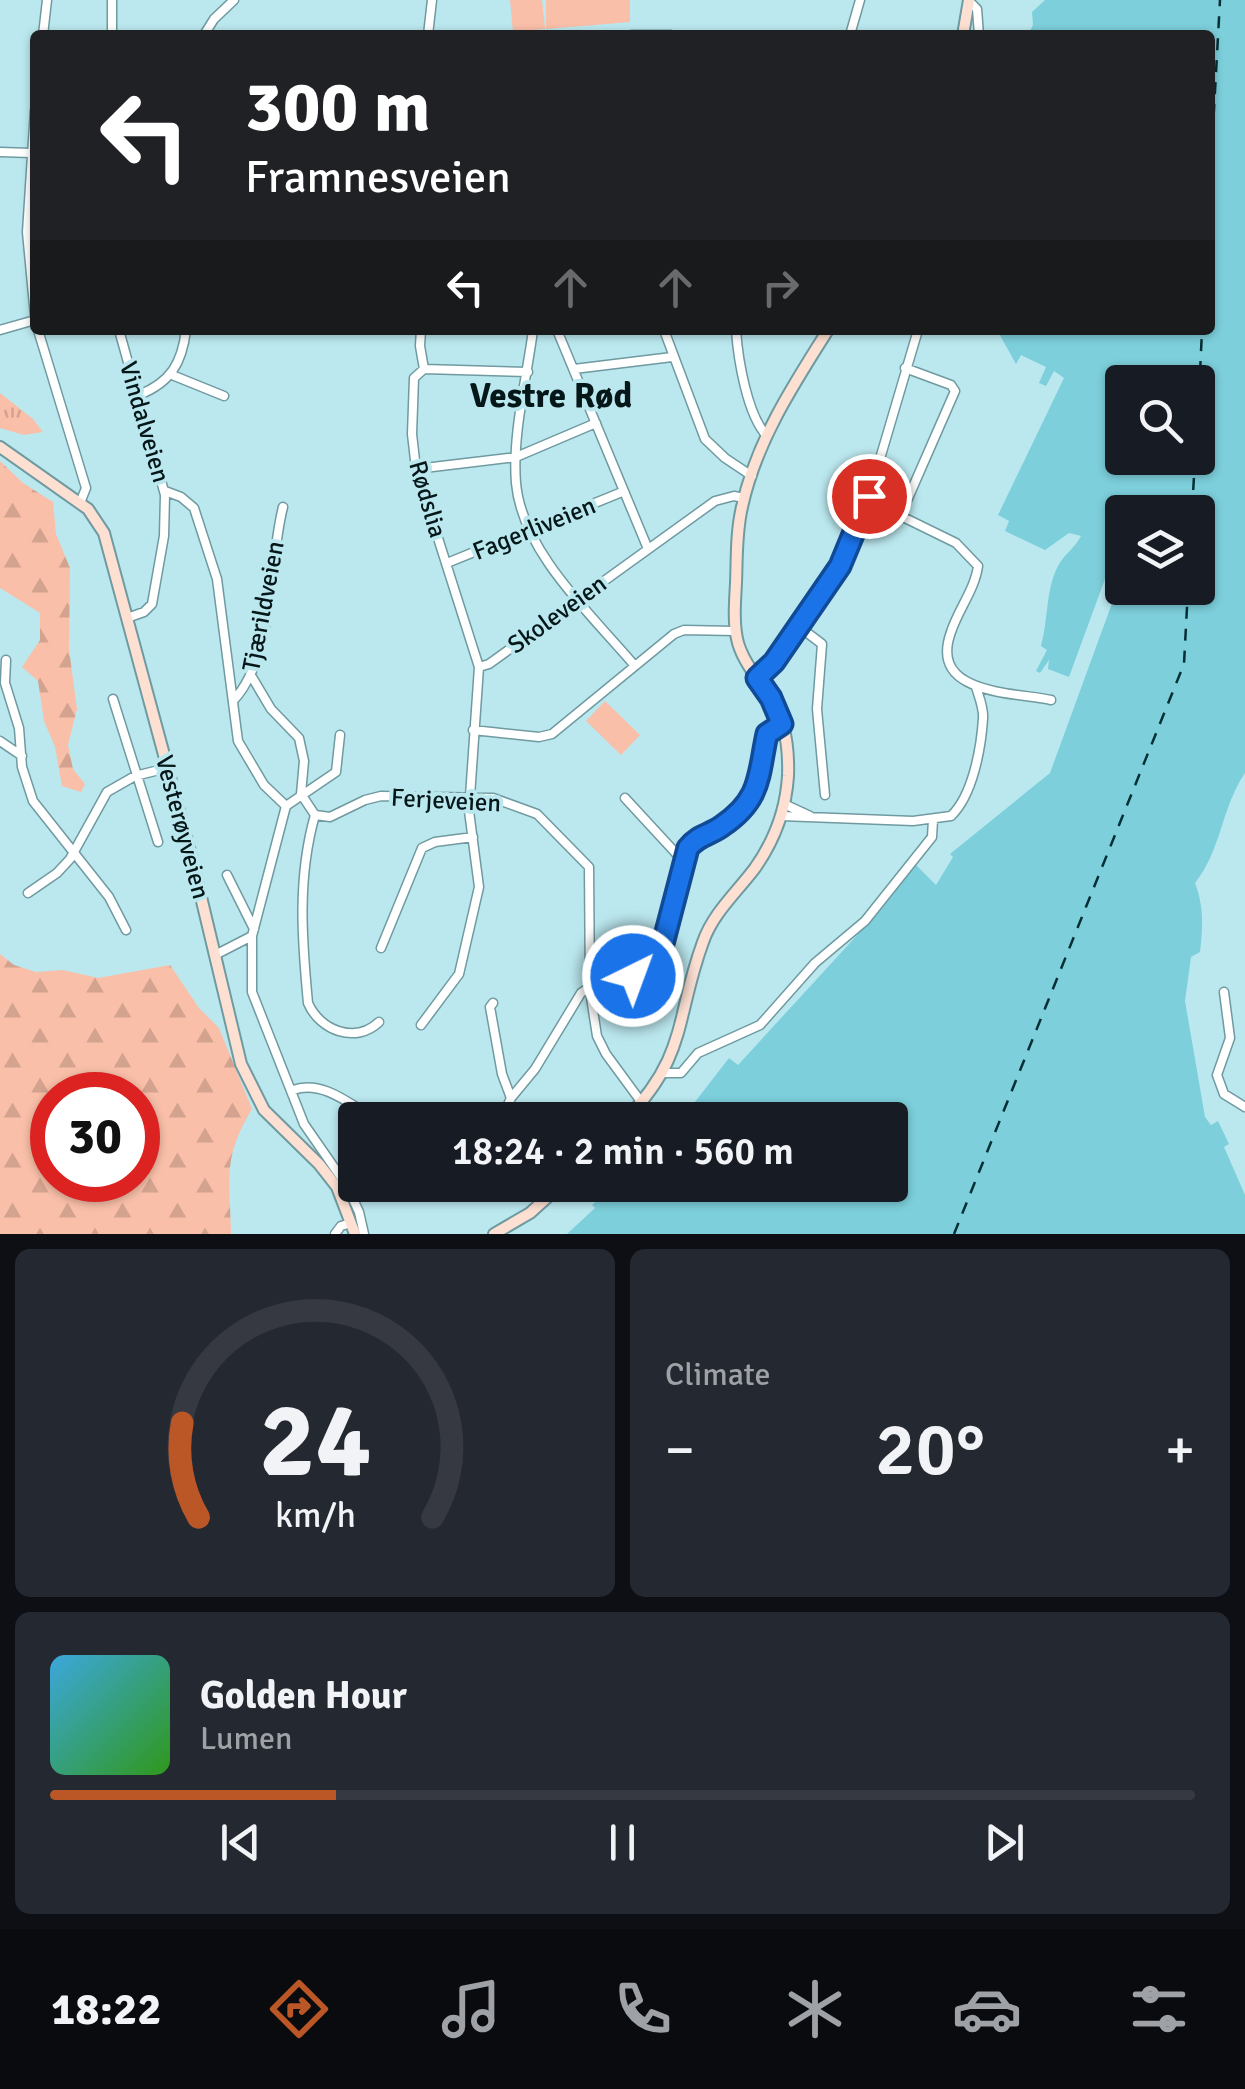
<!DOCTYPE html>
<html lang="en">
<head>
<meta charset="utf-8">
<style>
  body { margin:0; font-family:Signika,sans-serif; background:#242831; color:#f1f3f6; height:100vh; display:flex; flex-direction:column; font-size:38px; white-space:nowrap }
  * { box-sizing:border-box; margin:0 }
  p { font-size:32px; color:#9ea1a6 }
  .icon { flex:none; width:55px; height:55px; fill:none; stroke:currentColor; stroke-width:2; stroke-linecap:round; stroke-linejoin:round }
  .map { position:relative; height:1234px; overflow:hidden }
  .sheet { display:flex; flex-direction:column; gap:15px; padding:15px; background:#0d0f14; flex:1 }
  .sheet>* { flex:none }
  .guide { position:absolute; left:30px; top:30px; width:1185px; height:305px; border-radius:10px; box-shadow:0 2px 8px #0004; background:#202124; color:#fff; overflow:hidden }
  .controls { position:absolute; left:1105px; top:365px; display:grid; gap:20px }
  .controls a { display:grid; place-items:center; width:110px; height:110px; border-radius:10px; background:#171b24; box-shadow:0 2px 8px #0004; font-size:50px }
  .speed { position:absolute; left:30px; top:1072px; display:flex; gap:20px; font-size:50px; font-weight:700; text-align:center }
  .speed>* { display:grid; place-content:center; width:130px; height:130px; border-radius:50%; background:#171b24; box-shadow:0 2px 8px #0004; line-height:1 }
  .speed .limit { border:15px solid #d22; background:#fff; color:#111 }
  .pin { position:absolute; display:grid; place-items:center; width:85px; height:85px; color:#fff; margin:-42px; border:5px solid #fff; border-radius:50%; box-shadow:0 2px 10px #0007 }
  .me { position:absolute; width:110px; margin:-55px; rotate:42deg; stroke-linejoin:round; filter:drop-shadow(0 0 8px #0008) }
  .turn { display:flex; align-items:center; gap:35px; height:210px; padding:0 50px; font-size:45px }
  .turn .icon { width:130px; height:130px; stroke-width:2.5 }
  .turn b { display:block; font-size:70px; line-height:85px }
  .lanes { display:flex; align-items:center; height:95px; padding:0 50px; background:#0003; justify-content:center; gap:50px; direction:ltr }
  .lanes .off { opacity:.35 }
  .big { font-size:75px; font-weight:600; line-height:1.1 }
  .sheet .widget { flex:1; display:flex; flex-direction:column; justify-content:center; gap:15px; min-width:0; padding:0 35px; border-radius:15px; background:#242831 }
  .sheet .dial { align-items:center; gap:0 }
  .dial svg { height:260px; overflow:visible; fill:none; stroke:#363941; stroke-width:7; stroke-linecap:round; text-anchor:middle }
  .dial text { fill:#f1f3f6; stroke:none }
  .song { display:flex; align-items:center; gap:30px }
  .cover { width:120px; height:120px; border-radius:15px; background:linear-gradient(135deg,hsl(200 70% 55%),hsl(110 70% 35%)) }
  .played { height:10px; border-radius:5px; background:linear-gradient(90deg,#bb5626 25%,#363941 25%) }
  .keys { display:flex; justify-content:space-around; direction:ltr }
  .heat { display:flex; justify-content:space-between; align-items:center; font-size:55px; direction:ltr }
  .sheet .tiles { flex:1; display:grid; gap:15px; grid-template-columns:1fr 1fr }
  .widget:last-child { grid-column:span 2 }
  .trip { position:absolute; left:338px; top:1102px; width:570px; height:100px; border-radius:10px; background:#171b24; box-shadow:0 2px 8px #0004; font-weight:600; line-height:100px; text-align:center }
  .tab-bar { display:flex; height:160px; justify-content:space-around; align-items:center; background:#090b0e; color:#9ea1a6 }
  .tab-bar .icon { width:70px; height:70px }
  .tab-bar .current { color:#bb5626 }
  .tab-bar b { font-size:45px; color:#f1f3f6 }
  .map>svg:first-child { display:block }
</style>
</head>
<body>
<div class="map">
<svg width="1245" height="1234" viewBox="0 0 1245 1234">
  <defs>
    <pattern id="grass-tufts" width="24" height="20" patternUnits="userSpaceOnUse" patternTransform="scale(2.5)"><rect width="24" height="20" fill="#f9bfa8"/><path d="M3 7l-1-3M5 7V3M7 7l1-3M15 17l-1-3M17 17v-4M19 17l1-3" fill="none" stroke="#d4a390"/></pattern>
    <pattern id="forest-firs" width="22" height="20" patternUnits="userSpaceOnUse" patternTransform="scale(2.5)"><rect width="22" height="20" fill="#f9bfa8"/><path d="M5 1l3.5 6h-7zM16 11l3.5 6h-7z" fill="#d4a390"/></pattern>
  </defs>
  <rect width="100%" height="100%" fill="#bbe8ef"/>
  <!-- grass -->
  <path fill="url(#grass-tufts)" d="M0 393 33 419 43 432 24 435 0 428Z"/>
  <!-- forest -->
  <path fill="url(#forest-firs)" fill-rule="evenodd" d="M0 461 23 483 53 502 56 534 70 568 69 649 77 709 68 745 73 769 85 784 81 792 62 786 55 747 44 721 38 681 22 667 40 640V613L0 588Z
    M0 954 14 965 36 972 63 970 98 978 170 965 199 1008 219 1028 252 1109C222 1159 230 1178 231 1234H0ZM52 1095H138V1180H52Z"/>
  <!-- park -->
  <path fill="#f9bfa8" d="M510 0H542L545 29 513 32Z
    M546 0H630V22L546 29Z
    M605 701 640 735 621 755 586 721Z"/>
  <!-- water -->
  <path fill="#7ccfdb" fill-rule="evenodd" d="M1045 0H1245V773C1222 806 1221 851 1195 883 1204 907 1203 926 1200 952L1191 957 1185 1001 1205 1117 1211 1125 1218 1121 1229 1144 1224 1147 1245 1195V1234H567L595 1208 592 1205 607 1192 606 1185H890V1120H681L729 1058 738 1065 871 920 916 865 936 885 953 857 950 854 1050 773 1122 576V588H1198V512H1122V572L1109 568 1069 677 1048 669 1049 660 1040 673 1036 671 1047 650 1041 646C1048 621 1046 590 1057 568 1063 555 1075 548 1081 536L1069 533 1045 550 1005 531 1009 521 998 515 1064 378 1054 371 1046 386 1039 383 1046 367 1021 355 1016 364 997 330H1210V35H1016L1030 31 1033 25 1032 12ZM1122 382H1198V458H1122Z"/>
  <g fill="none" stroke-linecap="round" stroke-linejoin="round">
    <!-- ferry -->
    <path stroke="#052f35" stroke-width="2.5" stroke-dasharray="12 10" stroke-linecap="butt" d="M1210 182 1220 0
      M1198 417 1202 330
      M1192 512 1195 458
      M954 1234 1184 664 1188 588"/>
    <defs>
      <path id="street" d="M969 1 977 9 979 35
        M43 35 47 0
        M112 35V0
        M204 35 214 19 234 0
        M428 35 432 0
        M631 35H671
        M850 35 860 0
        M35 110 27 232 35 316
        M0 152 31 153
        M0 330 35 320
        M38 330 86 488 80 503
        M119 330 165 495 164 536 152 604 144 612 127 618
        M421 330 420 346 424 369
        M533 330C527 377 512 435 516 483 522 552 592 615 635 666
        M557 330 648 549
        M664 330 705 439 725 458 752 476
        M736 330C738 359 747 415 767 436
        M905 368 951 385 955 391 902 512 905 518 956 543 978 566C975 589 958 610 951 632 928 695 1014 692 1051 700
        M424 369 528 372
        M574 369 672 357
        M172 375 224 396
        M139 395C171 382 182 363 186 330
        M416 469 516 457 596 423
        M165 491 181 497 194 508 217 579 238 741 264 785 286 806
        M447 563 622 492
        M797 625 822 644 817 709 825 795
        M6 660 5 683 19 728 22 767 33 801 109 897 126 930
        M479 667 489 664 715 501 734 496 744 498
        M752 670 774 659
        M252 677 271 709 299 738 304 761 301 794
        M757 678 774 662 848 550 869 496 918 330
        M113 699 158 842
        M233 701C275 656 268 565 283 507
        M473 730 539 737 552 734 674 634 684 630 735 631
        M340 735 336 772 286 806 252 936V992L304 1124 347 1186 359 1212 364 1234
        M0 741 22 756
        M301 794 315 815 330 817 365 800 381 796 493 798 537 814 589 867 590 991 597 1036 606 1054 642 1103
        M625 798 684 862
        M784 804 810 816
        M315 815C297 878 302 940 308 1003 320 1031 356 1044 379 1022
        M781 816 913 821 951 816C973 795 981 748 983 719 984 708 979 697 976 687
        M227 875 254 929
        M28 893 57 873 70 859 107 792 135 776 167 768
        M381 948 422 848 435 842 473 837
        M215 955 252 936
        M1224 992 1230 1038 1217 1075 1224 1094 1245 1107
        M493 1003 490 1007 502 1074 511 1098
        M421 1025 459 974 479 887 469 811 479 667 416 469 412 434 414 378 424 369
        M664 1073H681L698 1053 760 1025 815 963 865 921 932 837 933 820
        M293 1090C323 1079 352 1106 377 1120
        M501 1120 511 1098 535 1069 581 993 598 981 644 971 660 955 689 848 699 836 721 827 748 801 763 767 767 734 782 724
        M335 1234 341 1226 351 1223"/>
      <path id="secondary" d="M963 35 969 0
        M0 447 88 509 104 533 190 851 241 1064 264 1110 319 1164 337 1187 355 1234
        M625 1120C688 1056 675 1018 703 942 713 913 737 892 755 868 774 841 786 809 788 776 789 749 785 718 769 695 758 679 744 663 738 643 733 624 735 602 736 583 737 558 736 532 742 507 756 442 793 385 828 330
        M494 1234 530 1213 561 1185"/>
    </defs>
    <!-- street casing -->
    <use href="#street" stroke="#6f9aa0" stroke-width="11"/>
    <!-- secondary casing -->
    <use href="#secondary" stroke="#6f9aa0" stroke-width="14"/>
    <!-- street -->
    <use href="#street" stroke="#fff" stroke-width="8"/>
    <!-- secondary -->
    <use href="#secondary" stroke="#fee0d3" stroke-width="10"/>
  </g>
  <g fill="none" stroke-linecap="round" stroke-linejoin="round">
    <defs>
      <path id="route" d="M633 976 652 965 660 955 688 848C698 835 710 835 722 826 762 799 758 775 767 734L782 724 771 698 757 678 774 662 840 566 869 496"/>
    </defs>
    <!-- route casing -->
    <use href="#route" stroke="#114b97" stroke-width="25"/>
    <!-- route -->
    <use href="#route" stroke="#1a73e8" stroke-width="18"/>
  </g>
  <g text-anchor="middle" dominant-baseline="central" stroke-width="8" stroke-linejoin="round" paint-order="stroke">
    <!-- street labels -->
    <g font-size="25" fill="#061719" stroke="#bbe8ef">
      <text transform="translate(145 422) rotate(74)">Vindalveien</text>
      <text transform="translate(428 499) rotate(74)">Rødslia</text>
      <text transform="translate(534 528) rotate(-22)">Fagerliveien</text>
      <text transform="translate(263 606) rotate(-79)">Tjærildveien</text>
      <text transform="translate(557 614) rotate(-36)">Skoleveien</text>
      <text transform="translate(446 800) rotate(3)">Ferjeveien</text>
      <text transform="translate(183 827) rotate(75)">Vesterøyveien</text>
    </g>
    <!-- district labels -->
    <g font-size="35" font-weight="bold" fill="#061719" stroke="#bbe8ef">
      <text x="551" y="395">Vestre Rød</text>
    </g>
  </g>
</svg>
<div class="controls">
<a><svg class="icon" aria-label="search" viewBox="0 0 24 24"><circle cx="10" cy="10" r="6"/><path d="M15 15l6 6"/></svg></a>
<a><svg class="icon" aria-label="layers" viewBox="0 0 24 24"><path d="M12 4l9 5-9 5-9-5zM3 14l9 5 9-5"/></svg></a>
</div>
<div class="speed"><div class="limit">30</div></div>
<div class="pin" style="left:869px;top:496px;background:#d93025"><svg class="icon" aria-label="arrive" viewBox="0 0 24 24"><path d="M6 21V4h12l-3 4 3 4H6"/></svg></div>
<svg class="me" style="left:633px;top:976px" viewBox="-20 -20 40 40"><circle r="17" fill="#1a73e8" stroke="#fff" stroke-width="3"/><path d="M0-11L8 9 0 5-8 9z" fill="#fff"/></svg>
<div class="trip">18:24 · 2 min · 560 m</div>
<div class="guide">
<div class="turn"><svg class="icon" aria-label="left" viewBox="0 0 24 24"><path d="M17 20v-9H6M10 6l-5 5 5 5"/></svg><div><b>300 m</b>Framnesveien</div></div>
<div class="lanes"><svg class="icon" aria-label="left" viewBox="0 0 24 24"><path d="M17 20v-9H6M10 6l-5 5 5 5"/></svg><svg class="icon off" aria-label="ahead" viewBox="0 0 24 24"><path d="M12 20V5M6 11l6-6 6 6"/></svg><svg class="icon off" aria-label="ahead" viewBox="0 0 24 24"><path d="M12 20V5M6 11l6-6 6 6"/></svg><svg class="icon off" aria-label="right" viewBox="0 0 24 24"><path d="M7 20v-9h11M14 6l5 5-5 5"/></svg></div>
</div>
</div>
<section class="sheet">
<div class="tiles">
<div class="widget dial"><svg viewBox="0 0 100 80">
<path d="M14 69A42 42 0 1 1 86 69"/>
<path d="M14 69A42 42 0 0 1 9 40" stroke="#bb5626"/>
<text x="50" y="56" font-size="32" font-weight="700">24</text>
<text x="50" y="72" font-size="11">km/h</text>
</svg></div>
<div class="widget"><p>Climate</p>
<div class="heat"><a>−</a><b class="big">20°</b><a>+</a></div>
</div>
<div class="widget">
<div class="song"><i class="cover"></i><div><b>Golden Hour</b><p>Lumen</p></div></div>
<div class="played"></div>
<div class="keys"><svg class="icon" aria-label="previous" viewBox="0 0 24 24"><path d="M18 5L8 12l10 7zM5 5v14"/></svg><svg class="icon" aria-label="pause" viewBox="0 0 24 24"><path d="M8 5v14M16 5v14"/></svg><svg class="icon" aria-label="next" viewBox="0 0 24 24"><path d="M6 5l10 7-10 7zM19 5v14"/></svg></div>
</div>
</div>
</section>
<nav class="tab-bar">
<b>18:22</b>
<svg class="icon current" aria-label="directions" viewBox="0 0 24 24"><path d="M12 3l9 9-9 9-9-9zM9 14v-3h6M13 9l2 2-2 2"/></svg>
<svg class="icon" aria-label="music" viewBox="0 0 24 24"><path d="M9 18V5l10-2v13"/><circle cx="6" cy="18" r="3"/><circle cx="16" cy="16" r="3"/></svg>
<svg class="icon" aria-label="phone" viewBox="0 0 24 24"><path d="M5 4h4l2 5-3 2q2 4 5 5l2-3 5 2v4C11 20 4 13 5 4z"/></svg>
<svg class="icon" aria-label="climate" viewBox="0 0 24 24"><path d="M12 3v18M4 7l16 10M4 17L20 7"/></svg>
<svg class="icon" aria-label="car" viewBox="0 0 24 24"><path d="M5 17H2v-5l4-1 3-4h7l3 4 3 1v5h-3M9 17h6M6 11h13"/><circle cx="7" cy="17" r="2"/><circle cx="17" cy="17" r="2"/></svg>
<svg class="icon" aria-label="filters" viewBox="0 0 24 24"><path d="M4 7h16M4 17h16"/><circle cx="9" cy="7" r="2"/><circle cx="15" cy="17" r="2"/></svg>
</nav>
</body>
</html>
